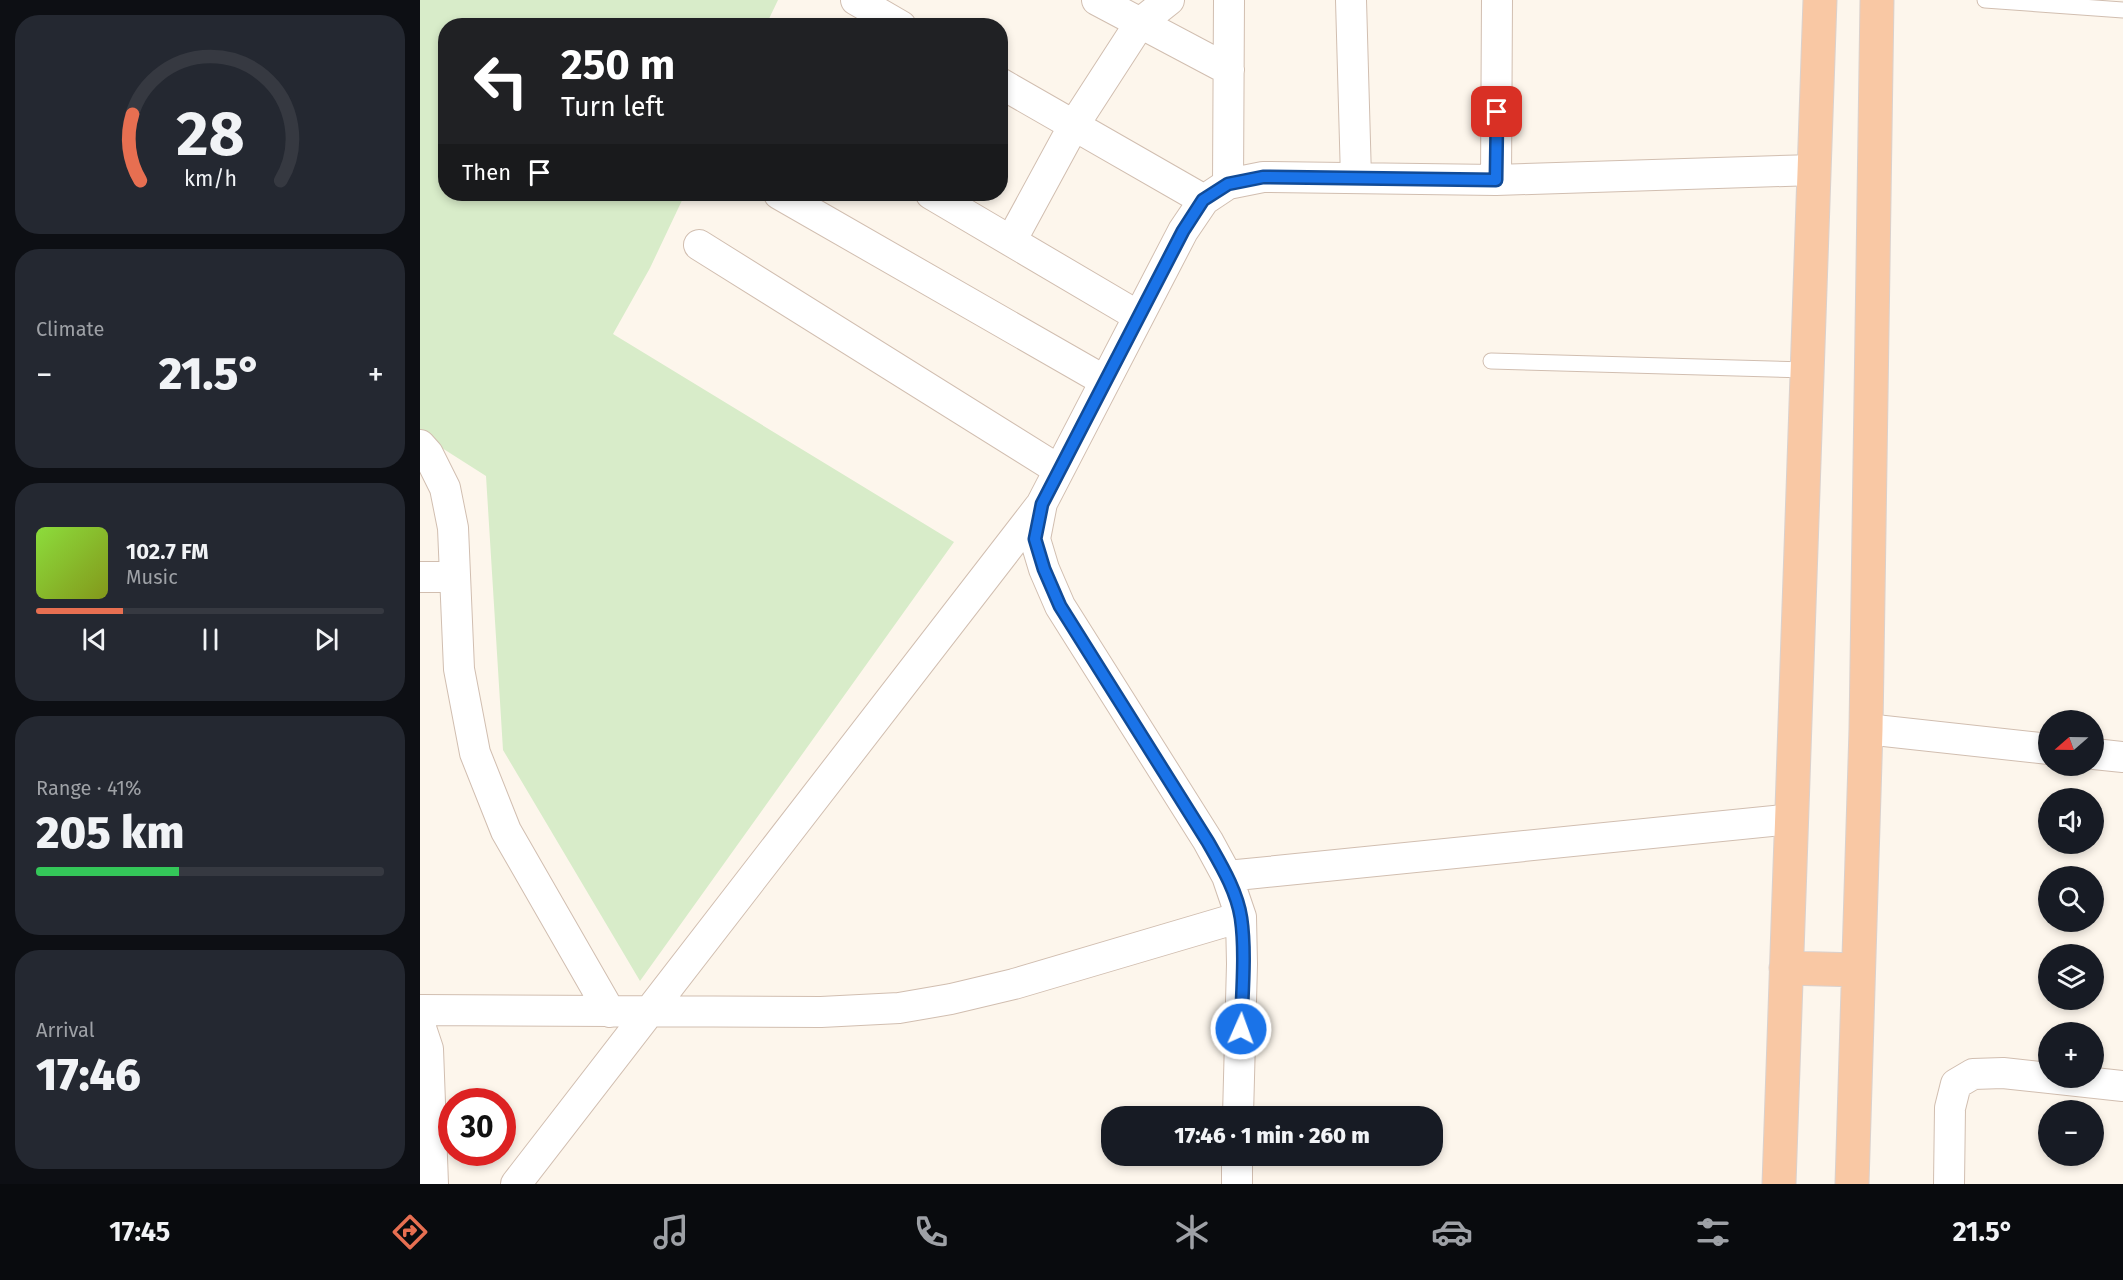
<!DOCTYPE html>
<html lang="en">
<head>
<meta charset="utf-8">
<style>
  body { margin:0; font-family:"Fira Sans",sans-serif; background:#242831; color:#f1f3f6; height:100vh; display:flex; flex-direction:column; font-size:22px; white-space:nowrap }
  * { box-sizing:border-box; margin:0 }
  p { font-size:20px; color:#9ea1a6 }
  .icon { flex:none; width:33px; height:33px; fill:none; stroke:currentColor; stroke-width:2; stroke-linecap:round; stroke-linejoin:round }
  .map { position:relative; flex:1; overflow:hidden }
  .details { display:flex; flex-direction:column; gap:15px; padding:15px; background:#0d0f14; width:420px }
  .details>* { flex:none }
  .guide { position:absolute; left:18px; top:18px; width:570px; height:183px; border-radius:24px; box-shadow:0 3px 9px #0003; background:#202124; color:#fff; overflow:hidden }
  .needle { width:39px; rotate:250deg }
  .buttons { position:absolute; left:1618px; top:710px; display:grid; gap:12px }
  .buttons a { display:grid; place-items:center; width:66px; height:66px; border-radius:50%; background:#171b24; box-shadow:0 3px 9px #0003; font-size:30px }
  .speed { position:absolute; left:18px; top:1088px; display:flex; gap:12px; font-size:30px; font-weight:700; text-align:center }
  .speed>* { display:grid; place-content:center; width:78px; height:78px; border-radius:50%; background:#171b24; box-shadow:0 3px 9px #0003; line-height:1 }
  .speed .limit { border:9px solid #d22; background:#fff; color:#111 }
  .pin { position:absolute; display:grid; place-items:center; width:51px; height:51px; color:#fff; margin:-26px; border-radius:12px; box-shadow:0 3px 9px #0006 }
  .me { position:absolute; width:66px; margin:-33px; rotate:2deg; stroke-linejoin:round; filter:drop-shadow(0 0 4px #0008) }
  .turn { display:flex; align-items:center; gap:21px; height:126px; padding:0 24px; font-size:27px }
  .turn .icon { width:78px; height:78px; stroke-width:2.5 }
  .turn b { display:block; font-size:42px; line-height:51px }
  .then { display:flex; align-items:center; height:57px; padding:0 24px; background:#0003; gap:12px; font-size:22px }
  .big { font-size:45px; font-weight:800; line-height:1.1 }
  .details .widget { flex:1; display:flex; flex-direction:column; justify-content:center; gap:9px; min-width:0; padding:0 21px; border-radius:24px; background:#242831 }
  .details .dial { align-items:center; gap:0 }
  .dial svg { height:156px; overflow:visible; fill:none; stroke:#363941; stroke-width:7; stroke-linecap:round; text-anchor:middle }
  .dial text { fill:#f1f3f6; stroke:none }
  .song { display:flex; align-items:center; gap:18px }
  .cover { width:72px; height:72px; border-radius:9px; background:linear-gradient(135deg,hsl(90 70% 55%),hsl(70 70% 35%)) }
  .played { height:6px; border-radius:3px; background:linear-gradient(90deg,#e76f51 25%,#363941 25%) }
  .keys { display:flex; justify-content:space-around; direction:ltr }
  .heat { display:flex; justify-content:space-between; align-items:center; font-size:33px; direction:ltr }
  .charge { height:9px; border-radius:4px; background:linear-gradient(90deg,#34c759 41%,#363941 0) }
  .trip { position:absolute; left:681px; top:1106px; width:342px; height:60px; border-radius:24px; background:#171b24; box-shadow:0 3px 9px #0003; font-weight:800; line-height:60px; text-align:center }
  .tab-bar { display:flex; height:96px; justify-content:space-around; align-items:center; background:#090b0e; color:#9ea1a6 }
  .tab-bar .icon { width:42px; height:42px }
  .tab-bar .active { color:#e76f51 }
  .tab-bar b { font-size:27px; color:#f1f3f6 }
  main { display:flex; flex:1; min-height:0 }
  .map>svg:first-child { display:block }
</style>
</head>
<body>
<main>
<section class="details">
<div class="widget dial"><svg viewBox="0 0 100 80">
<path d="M14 69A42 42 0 1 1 86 69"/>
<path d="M14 69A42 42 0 0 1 10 35" stroke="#e76f51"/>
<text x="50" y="56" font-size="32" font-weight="700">28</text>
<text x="50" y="72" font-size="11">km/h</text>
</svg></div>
<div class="widget"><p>Climate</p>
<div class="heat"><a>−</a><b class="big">21.5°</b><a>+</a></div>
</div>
<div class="widget">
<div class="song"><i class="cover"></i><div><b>102.7 FM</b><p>Music</p></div></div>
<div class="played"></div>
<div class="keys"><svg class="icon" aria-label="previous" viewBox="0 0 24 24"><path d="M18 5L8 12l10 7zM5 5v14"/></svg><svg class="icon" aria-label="pause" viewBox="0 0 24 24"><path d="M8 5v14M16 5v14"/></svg><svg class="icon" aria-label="next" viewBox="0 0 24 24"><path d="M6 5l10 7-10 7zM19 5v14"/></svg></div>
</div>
<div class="widget"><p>Range · 41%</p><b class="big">205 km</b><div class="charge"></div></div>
<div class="widget"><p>Arrival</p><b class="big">17:46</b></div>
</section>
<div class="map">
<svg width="1703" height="1184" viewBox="0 0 1703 1184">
  <rect width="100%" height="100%" fill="#fdf6ec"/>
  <!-- green -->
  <path fill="#d8ecc9" d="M0 0H358L346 25 26 26V194H265L230 268 193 334 534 542 220 981 83 750 66 476 0 434Z"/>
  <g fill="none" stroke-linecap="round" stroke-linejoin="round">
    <defs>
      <path id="service" d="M1565 0 1703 10
        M1071 361 1387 370"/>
      <path id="minor" d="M436 0 481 26
        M677 0 809 70
        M931 0 936 178
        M580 83 784 200
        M1076 180 1077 0
        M808 184 809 0
        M359 194 685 381
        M511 194 718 316
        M591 241 654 125 720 23 749 0
        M279 245 639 470
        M0 445 8 454 25 488 33 528 39 669 55 753 86 831 190 1012
        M0 577H35
        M1446 729 1629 749
        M1674 754 1703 757
        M807 876 1372 819
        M0 1010 401 1012 479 1008 531 999 594 984 821 917
        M0 1025 8 1049 13 1184
        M818 1116 822 964 821 917 807 876 788 841 640 606 624 569 615 539 622 503 763 231 784 200 808 184 843 177 1076 180 1394 170
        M96 1184 620 506
        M817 1184V1155
        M1529 1184 1530 1108 1536 1084 1553 1074 1583 1073 1703 1086"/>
      <path id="trunk" d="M1366 968 1438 970
        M1359 1184 1400 0
        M1432 1184 1446 729 1457 0"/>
    </defs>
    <!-- service casing -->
    <use href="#service" stroke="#d1beb0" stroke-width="17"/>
    <!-- minor casing -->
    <use href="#minor" stroke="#d1beb0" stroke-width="32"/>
    <!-- trunk casing -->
    <use href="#trunk" stroke="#dad1cd" stroke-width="35"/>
    <!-- service -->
    <use href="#service" stroke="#fff" stroke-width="15"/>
    <!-- minor -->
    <use href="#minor" stroke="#fff" stroke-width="30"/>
    <!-- trunk -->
    <use href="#trunk" stroke="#f9c8a4" stroke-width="33"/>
  </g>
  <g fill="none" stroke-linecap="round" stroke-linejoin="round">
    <defs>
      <path id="route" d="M821 1029C822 995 826 952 821 918 817 891 801 865 788 842L640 606 624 569 615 539 622 504 763 231 783 200 808 184 843 177 1076 180 1077 112"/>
    </defs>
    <!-- route casing -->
    <use href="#route" stroke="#114b97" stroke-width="15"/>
    <!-- route -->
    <use href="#route" stroke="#1a73e8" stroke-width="10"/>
  </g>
</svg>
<div class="buttons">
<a><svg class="needle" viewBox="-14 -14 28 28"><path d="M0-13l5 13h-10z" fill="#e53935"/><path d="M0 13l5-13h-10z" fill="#9ea1a6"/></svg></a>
<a><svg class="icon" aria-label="sound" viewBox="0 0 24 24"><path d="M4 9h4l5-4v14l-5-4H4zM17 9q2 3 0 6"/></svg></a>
<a><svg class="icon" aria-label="search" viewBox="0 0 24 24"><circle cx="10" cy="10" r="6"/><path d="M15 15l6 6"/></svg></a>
<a><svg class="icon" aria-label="layers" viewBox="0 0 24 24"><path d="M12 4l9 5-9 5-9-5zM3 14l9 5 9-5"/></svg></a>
<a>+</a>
<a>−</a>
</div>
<div class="speed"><div class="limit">30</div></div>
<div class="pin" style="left:1077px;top:112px;background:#d93025"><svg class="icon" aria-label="arrive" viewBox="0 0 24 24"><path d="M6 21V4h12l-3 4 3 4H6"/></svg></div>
<svg class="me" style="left:821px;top:1029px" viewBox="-20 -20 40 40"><circle r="17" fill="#1a73e8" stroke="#fff" stroke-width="3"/><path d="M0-11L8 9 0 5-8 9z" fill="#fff"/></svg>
<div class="trip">17:46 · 1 min · 260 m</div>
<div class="guide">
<div class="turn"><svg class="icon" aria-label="left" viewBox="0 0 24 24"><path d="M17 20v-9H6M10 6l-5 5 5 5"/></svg><div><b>250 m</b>Turn left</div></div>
<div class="then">Then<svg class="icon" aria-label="arrive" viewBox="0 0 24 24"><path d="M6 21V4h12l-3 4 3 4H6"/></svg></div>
</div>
</div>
</main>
<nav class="tab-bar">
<b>17:45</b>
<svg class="icon active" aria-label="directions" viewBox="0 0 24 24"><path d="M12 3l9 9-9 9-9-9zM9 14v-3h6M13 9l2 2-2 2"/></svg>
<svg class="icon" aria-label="music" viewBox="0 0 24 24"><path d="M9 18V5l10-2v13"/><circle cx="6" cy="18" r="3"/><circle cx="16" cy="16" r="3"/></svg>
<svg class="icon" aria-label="phone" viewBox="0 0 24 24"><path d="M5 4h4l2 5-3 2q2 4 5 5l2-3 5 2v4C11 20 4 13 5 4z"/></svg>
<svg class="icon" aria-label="climate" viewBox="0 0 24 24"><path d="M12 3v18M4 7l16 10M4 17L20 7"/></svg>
<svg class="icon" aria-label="car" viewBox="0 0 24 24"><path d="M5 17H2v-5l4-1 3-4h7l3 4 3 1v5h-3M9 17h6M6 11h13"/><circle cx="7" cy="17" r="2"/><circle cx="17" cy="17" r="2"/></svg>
<svg class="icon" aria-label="filters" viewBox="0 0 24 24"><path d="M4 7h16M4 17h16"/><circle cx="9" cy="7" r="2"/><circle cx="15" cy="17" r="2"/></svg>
<b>21.5°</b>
</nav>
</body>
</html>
